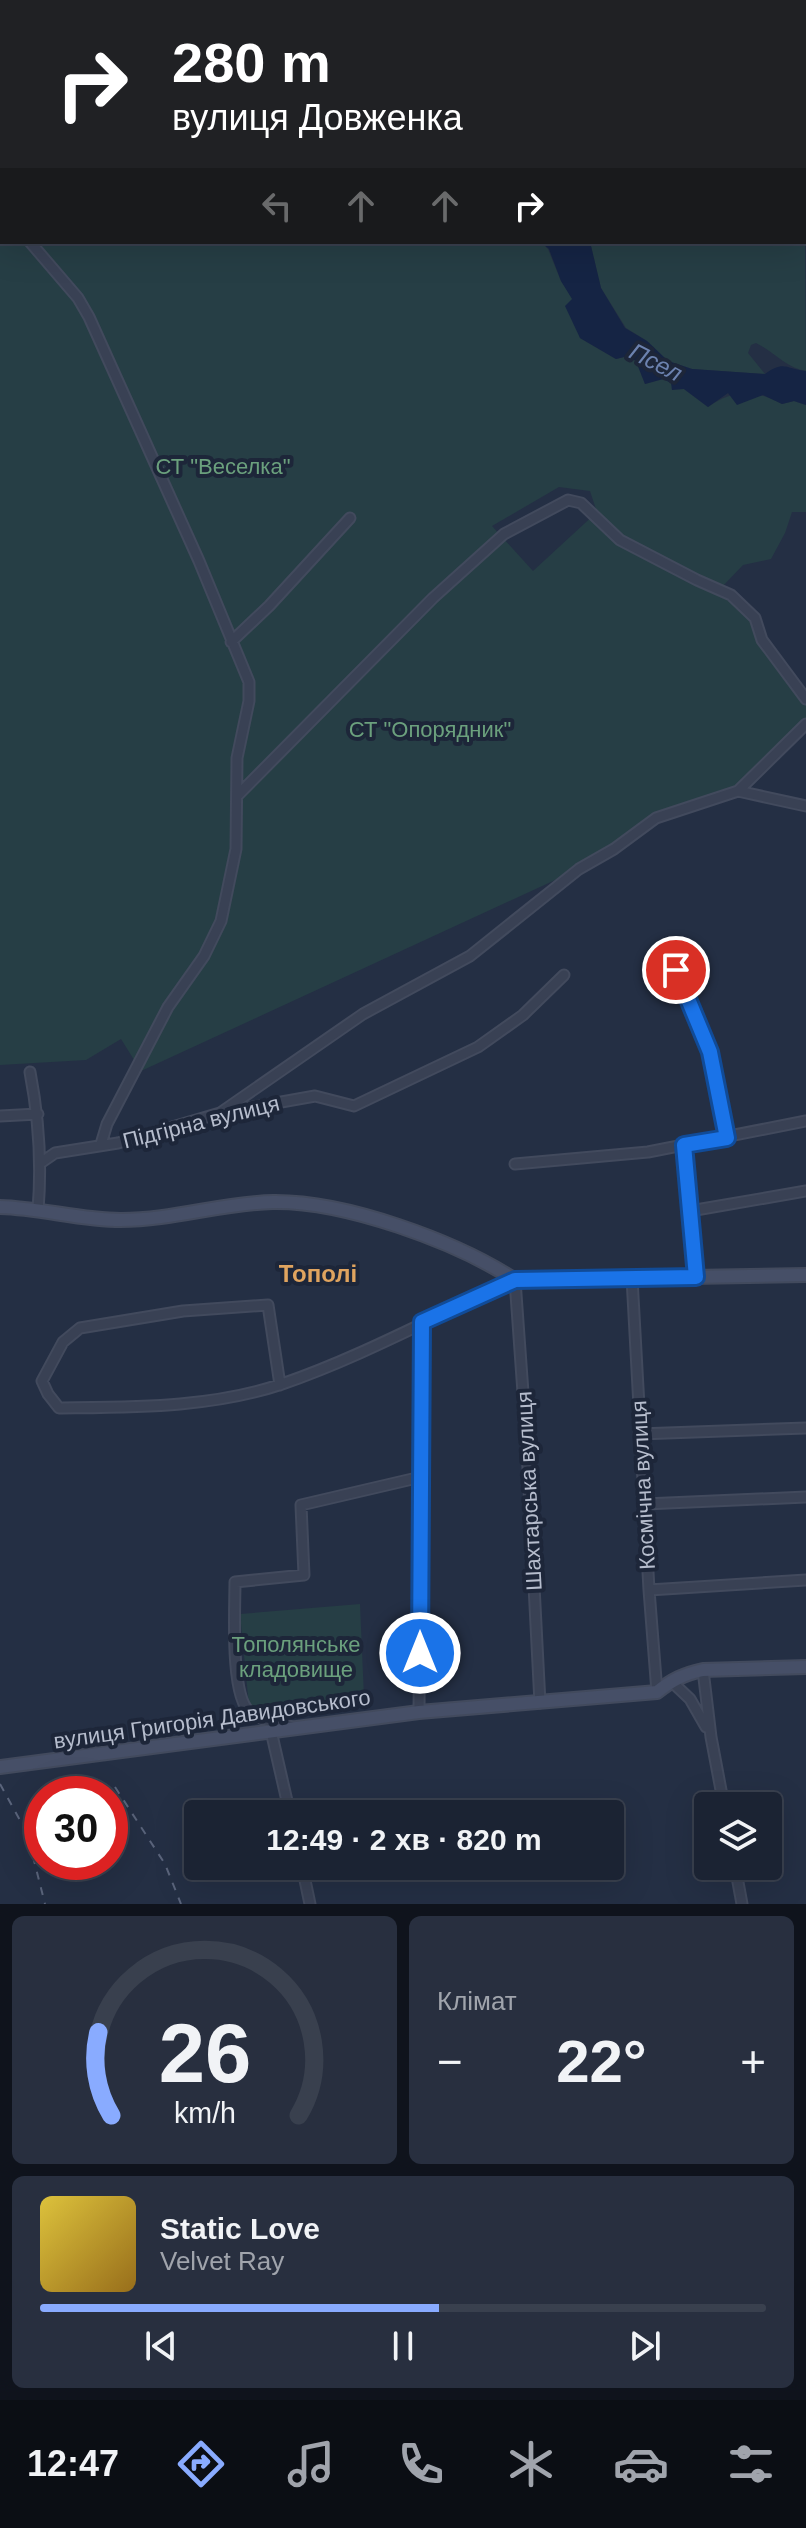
<!DOCTYPE html>
<html lang="uk">
<head>
<meta charset="utf-8">
<style>
  body { margin:0; font-family:Arial,sans-serif; background:#282f3f; color:#f1f3f6; height:100vh; display:flex; flex-direction:column; font-size:30px; white-space:nowrap }
  * { box-sizing:border-box; margin:0 }
  p { font-size:26px; color:#a0a4ac }
  .icon { flex:none; width:44px; height:44px; fill:none; stroke:currentColor; stroke-width:2; stroke-linecap:round; stroke-linejoin:round }
  .map { position:relative; height:1904px; overflow:hidden }
  .side { display:flex; flex-direction:column; gap:12px; padding:12px; background:#0f131c; flex:1 }
  .side>* { flex:none }
  .hud { position:absolute; left:0px; top:0px; width:806px; height:244px; box-shadow:0 8px 32px #0002,0 0 0 2px #39404e; background:#202124; color:#fff; overflow:hidden }
  .fabs { position:absolute; left:694px; top:1792px; display:grid; gap:16px }
  .fabs a { display:grid; place-items:center; width:88px; height:88px; border-radius:8px; background:#1b2333; box-shadow:0 8px 32px #0002,0 0 0 2px #39404e; font-size:40px }
  .speed { position:absolute; left:24px; top:1776px; display:flex; gap:16px; font-size:40px; font-weight:700; text-align:center }
  .speed>* { display:grid; place-content:center; width:104px; height:104px; border-radius:50%; background:#1b2333; box-shadow:0 8px 32px #0002,0 0 0 2px #39404e; line-height:1 }
  .speed .limit { border:12px solid #d22; background:#fff; color:#111 }
  .pin { position:absolute; display:grid; place-items:center; width:68px; height:68px; color:#fff; margin:-34px; border:4px solid #fff; border-radius:50%; box-shadow:0 2px 8px #0007 }
  .me { position:absolute; width:88px; margin:-44px; rotate:0deg; stroke-linejoin:round; filter:drop-shadow(0 0 6px #0008) }
  .turn { display:flex; align-items:center; gap:28px; height:168px; padding:0 40px; font-size:36px }
  .turn .icon { width:104px; height:104px; stroke-width:2.5 }
  .turn b { display:block; font-size:56px; line-height:68px }
  .lanes { display:flex; align-items:center; height:76px; padding:0 40px; background:#0003; justify-content:center; gap:40px; direction:ltr }
  .lanes .off { opacity:.35 }
  .big { font-size:60px; font-weight:700; line-height:1.1 }
  .side .widget { flex:1; display:flex; flex-direction:column; justify-content:center; gap:12px; min-width:0; padding:0 28px; border-radius:12px; background:#282f3f }
  .side .dial { align-items:center; gap:0 }
  .dial svg { height:208px; overflow:visible; fill:none; stroke:#39404e; stroke-width:7; stroke-linecap:round; text-anchor:middle }
  .dial text { fill:#f1f3f6; stroke:none }
  .song { display:flex; align-items:center; gap:24px }
  .cover { width:96px; height:96px; border-radius:12px; background:linear-gradient(135deg,hsl(50 70% 55%),hsl(40 70% 35%)) }
  .played { height:8px; border-radius:4px; background:linear-gradient(90deg,#89abff 55%,#39404e 55%) }
  .keys { display:flex; justify-content:space-around; direction:ltr }
  .heat { display:flex; justify-content:space-between; align-items:center; font-size:44px; direction:ltr }
  .side .tiles { flex:1; display:grid; gap:12px; grid-template-columns:1fr 1fr }
  .widget:last-child { grid-column:span 2 }
  .trip { position:absolute; left:184px; top:1800px; width:440px; height:80px; border-radius:8px; background:#1b2333; box-shadow:0 8px 32px #0002,0 0 0 2px #39404e; font-weight:700; line-height:80px; text-align:center }
  .tabs { display:flex; height:128px; justify-content:space-around; align-items:center; background:#0b0e14; color:#a0a4ac }
  .tabs .icon { width:56px; height:56px }
  .tabs .selected { color:#89abff }
  .tabs b { font-size:36px; color:#f1f3f6 }
  .map>svg:first-child { display:block }
</style>
</head>
<body>
<div class="map">
<svg width="806" height="1904" viewBox="0 0 806 1904">
  <rect width="100%" height="100%" fill="#242f44"/>
  <!-- green -->
  <path fill="#263e45" fill-rule="evenodd" d="M0 0H433L435 2H2V242H541L548 249 561 281 573 299 580 338 616 359 628 356 636 361 645 384 663 379 684 389 708 407C735 389 753 389 782 404L794 401 806 405V512H792L785 533 771 559 743 565 720 589 755 618 758 630 806 699V724L748 783 656 818 579 869 141 1071 121 1039 86 1060 0 1065ZM559 487 590 491 597 512 533 571 492 526Z
    M480 0H806V13L804 2Z
    M804 57 806 371C786 368 774 352 756 343L751 345 748 353 765 374 692 369 668 361 647 341 626 328 601 288 591 246 587 242H804Z
    M360 1604 364 1697 300 1704 249 1706 240 1614Z"/>
  <!-- water -->
  <path fill="#152444" d="M541 242H587L591 246 601 288 625 328 647 341 668 361 692 369 765 374C784 360 786 369 806 371V405L794 401 782 404 763 395 737 405 728 393 708 407 684 389 672 390 671 383 663 379 645 384 636 361 628 356 616 359 580 338 565 306 572 299 561 281 549 249Z"/>
  <g fill="none" stroke-linecap="round" stroke-linejoin="round">
    <defs>
      <path id="street" d="M0 209 2 212
        M30 242 78 298 89 317 199 561 249 682V701L237 758 236 849 221 921 204 956 168 1007 107 1124 101 1144
        M231 642 269 606 350 518
        M738 791 806 806
        M238 795 433 598 504 534 568 500 581 503 620 540 697 580 731 595 755 618 762 640 806 699
        M676 970 710 1052 727 1138
        M30 1072C39 1119 42 1162 38 1210
        M220 1113 363 1014 470 956 579 869 614 849 656 818 738 791 806 724
        M0 1116 38 1114
        M684 1145 696 1277
        M42 1162 55 1153 118 1143 220 1113 315 1096 354 1106 478 1047 523 1015 564 975
        M515 1164 648 1152 806 1121
        M690 1211 806 1191
        M632 1278 649 1590 657 1692
        M280 1385 268 1305 183 1311 80 1328 63 1342 42 1381 48 1394 59 1408C133 1407 211 1408 282 1384 361 1357 439 1314 515 1280L527 1449 540 1703
        M639 1434 806 1428
        M645 1504 806 1497
        M649 1590 806 1580
        M703 1670 711 1737 724 1806
        M671 1681 690 1699 706 1727
        M419 1712 422 1322
        M292 1727C280 1723 259 1720 250 1712 230 1697 235 1608 235 1582L304 1575 301 1505 421 1477
        M271 1731 290 1814
        M302 1866 310 1904
        M735 1866 742 1904"/>
      <path id="secondary" d="M0 1207C41 1208 80 1220 121 1220 173 1220 222 1203 273 1202 345 1201 455 1241 515 1280L806 1275
        M0 1767 419 1712 657 1692C672 1680 684 1674 703 1670L806 1667"/>
    </defs>
    <!-- street casing -->
    <use href="#street" stroke="#424a5d" stroke-width="13"/>
    <!-- secondary casing -->
    <use href="#secondary" stroke="#424a5d" stroke-width="16"/>
    <!-- street -->
    <use href="#street" stroke="#394154" stroke-width="9"/>
    <!-- secondary -->
    <use href="#secondary" stroke="#464f67" stroke-width="12"/>
    <!-- rail -->
    <path stroke="#5a647b" stroke-width="2" stroke-dasharray="8 8" stroke-linecap="butt" d="M0 1784 27 1833 45 1904
      M115 1787 165 1864 181 1904"/>
  </g>
  <g fill="none" stroke-linecap="round" stroke-linejoin="round">
    <defs>
      <path id="route" d="M420 1653 422 1322 515 1280 696 1277 684 1145 727 1138 710 1052 676 970"/>
    </defs>
    <!-- route casing -->
    <use href="#route" stroke="#114b97" stroke-width="20"/>
    <!-- route -->
    <use href="#route" stroke="#1a73e8" stroke-width="14"/>
  </g>
  <g text-anchor="middle" dominant-baseline="central" stroke-width="8" stroke-linejoin="round" paint-order="stroke">
    <!-- park labels -->
    <g font-size="22" fill="#6ba07d" stroke="#1d2639">
      <text x="223" y="466">СТ "Веселка"</text>
      <text x="430" y="729">СТ "Опорядник"</text>
      <text x="296" y="1644">Тополянське<tspan x="296" dy="25">кладовище</tspan></text>
    </g>
    <!-- street labels -->
    <g font-size="22" fill="#b6bdcd" stroke="#1d2639">
      <text transform="translate(201 1122) rotate(-14)">Підгірна вулиця</text>
      <text transform="translate(643 1485) rotate(-93)">Космічна вулиця</text>
      <text transform="translate(529 1491) rotate(-93)">Шахтарська вулиця</text>
      <text transform="translate(212 1719) rotate(-8)">вулиця Григорія Давидовського</text>
    </g>
    <!-- water labels -->
    <g font-size="24" font-style="italic" fill="#6c82af" stroke="#1d2639">
      <text transform="translate(656 362) rotate(27)">Псел</text>
    </g>
    <!-- neighbourhood labels -->
    <g font-size="24" font-weight="bold" fill="#e0a45f" stroke="#1d2639">
      <text x="318" y="1273">Тополі</text>
    </g>
  </g>
</svg>
<div class="fabs">
<a><svg class="icon" aria-label="layers" viewBox="0 0 24 24"><path d="M12 4l9 5-9 5-9-5zM3 14l9 5 9-5"/></svg></a>
</div>
<div class="speed"><div class="limit">30</div></div>
<div class="pin" style="left:676px;top:970px;background:#d93025"><svg class="icon" aria-label="arrive" viewBox="0 0 24 24"><path d="M6 21V4h12l-3 4 3 4H6"/></svg></div>
<svg class="me" style="left:420px;top:1653px" viewBox="-20 -20 40 40"><circle r="17" fill="#1a73e8" stroke="#fff" stroke-width="3"/><path d="M0-11L8 9 0 5-8 9z" fill="#fff"/></svg>
<div class="trip">12:49 · 2 хв · 820 m</div>
<div class="hud">
<div class="turn"><svg class="icon" aria-label="right" viewBox="0 0 24 24"><path d="M7 20v-9h11M14 6l5 5-5 5"/></svg><div><b>280 m</b>вулиця Довженка</div></div>
<div class="lanes"><svg class="icon off" aria-label="left" viewBox="0 0 24 24"><path d="M17 20v-9H6M10 6l-5 5 5 5"/></svg><svg class="icon off" aria-label="ahead" viewBox="0 0 24 24"><path d="M12 20V5M6 11l6-6 6 6"/></svg><svg class="icon off" aria-label="ahead" viewBox="0 0 24 24"><path d="M12 20V5M6 11l6-6 6 6"/></svg><svg class="icon" aria-label="right" viewBox="0 0 24 24"><path d="M7 20v-9h11M14 6l5 5-5 5"/></svg></div>
</div>
</div>
<section class="side">
<div class="tiles">
<div class="widget dial"><svg viewBox="0 0 100 80">
<path d="M14 69A42 42 0 1 1 86 69"/>
<path d="M14 69A42 42 0 0 1 9 37" stroke="#89abff"/>
<text x="50" y="56" font-size="32" font-weight="700">26</text>
<text x="50" y="72" font-size="11">km/h</text>
</svg></div>
<div class="widget"><p>Клімат</p>
<div class="heat"><a>−</a><b class="big">22°</b><a>+</a></div>
</div>
<div class="widget">
<div class="song"><i class="cover"></i><div><b>Static Love</b><p>Velvet Ray</p></div></div>
<div class="played"></div>
<div class="keys"><svg class="icon" aria-label="previous" viewBox="0 0 24 24"><path d="M18 5L8 12l10 7zM5 5v14"/></svg><svg class="icon" aria-label="pause" viewBox="0 0 24 24"><path d="M8 5v14M16 5v14"/></svg><svg class="icon" aria-label="next" viewBox="0 0 24 24"><path d="M6 5l10 7-10 7zM19 5v14"/></svg></div>
</div>
</div>
</section>
<nav class="tabs">
<b>12:47</b>
<svg class="icon selected" aria-label="directions" viewBox="0 0 24 24"><path d="M12 3l9 9-9 9-9-9zM9 14v-3h6M13 9l2 2-2 2"/></svg>
<svg class="icon" aria-label="music" viewBox="0 0 24 24"><path d="M9 18V5l10-2v13"/><circle cx="6" cy="18" r="3"/><circle cx="16" cy="16" r="3"/></svg>
<svg class="icon" aria-label="phone" viewBox="0 0 24 24"><path d="M5 4h4l2 5-3 2q2 4 5 5l2-3 5 2v4C11 20 4 13 5 4z"/></svg>
<svg class="icon" aria-label="climate" viewBox="0 0 24 24"><path d="M12 3v18M4 7l16 10M4 17L20 7"/></svg>
<svg class="icon" aria-label="car" viewBox="0 0 24 24"><path d="M5 17H2v-5l4-1 3-4h7l3 4 3 1v5h-3M9 17h6M6 11h13"/><circle cx="7" cy="17" r="2"/><circle cx="17" cy="17" r="2"/></svg>
<svg class="icon" aria-label="filters" viewBox="0 0 24 24"><path d="M4 7h16M4 17h16"/><circle cx="9" cy="7" r="2"/><circle cx="15" cy="17" r="2"/></svg>
</nav>
</body>
</html>
